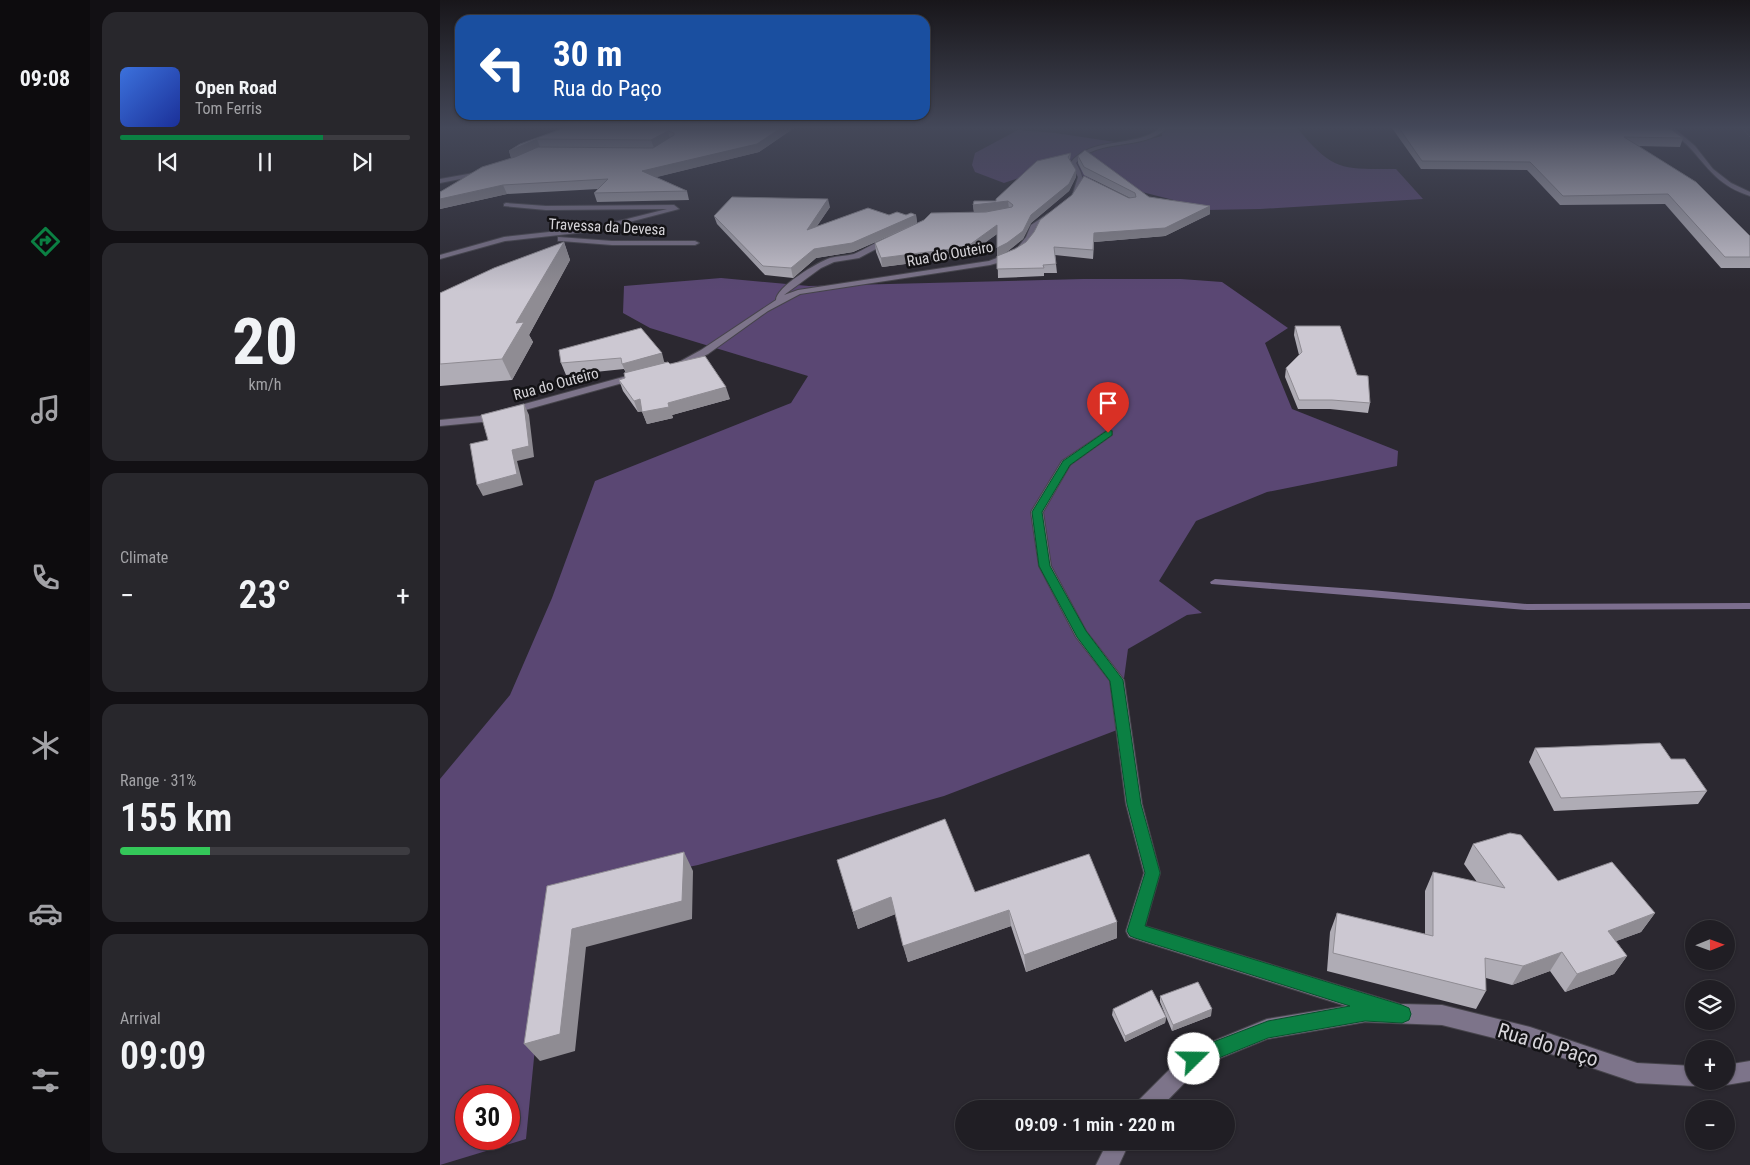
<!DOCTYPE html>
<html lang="en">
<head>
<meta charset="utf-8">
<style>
  body { margin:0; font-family:"Roboto Condensed",sans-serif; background:#28272c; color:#f1f3f6; height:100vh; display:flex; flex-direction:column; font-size:19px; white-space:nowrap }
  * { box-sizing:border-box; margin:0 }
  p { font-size:16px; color:#a2a2a6 }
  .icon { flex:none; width:28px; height:28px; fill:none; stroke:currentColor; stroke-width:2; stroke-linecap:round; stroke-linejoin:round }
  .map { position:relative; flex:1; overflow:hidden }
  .drawer { display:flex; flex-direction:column; gap:12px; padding:12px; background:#121014; width:350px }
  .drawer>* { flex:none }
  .hud { position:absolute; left:15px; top:15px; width:475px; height:105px; border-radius:15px; box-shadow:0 1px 4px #0004,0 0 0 1px #3d3c41; background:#1a4fa0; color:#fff; overflow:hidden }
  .needle { width:32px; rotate:89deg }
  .fabs { position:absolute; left:1245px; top:920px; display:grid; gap:10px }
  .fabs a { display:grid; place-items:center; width:50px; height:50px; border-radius:50%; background:#201e24; box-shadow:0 1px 4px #0004,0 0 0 1px #3d3c41; font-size:25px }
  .speed { position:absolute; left:15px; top:1085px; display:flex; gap:10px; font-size:25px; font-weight:700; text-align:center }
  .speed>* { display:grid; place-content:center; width:65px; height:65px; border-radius:50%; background:#201e24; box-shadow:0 1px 4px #0004,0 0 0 1px #3d3c41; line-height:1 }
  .speed .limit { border:8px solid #d22; background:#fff; color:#111 }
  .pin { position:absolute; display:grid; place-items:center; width:42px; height:42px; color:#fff; margin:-51px -21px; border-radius:50% 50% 50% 0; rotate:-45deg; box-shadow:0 0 5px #0007 }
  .pin .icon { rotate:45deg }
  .me { position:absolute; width:55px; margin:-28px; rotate:68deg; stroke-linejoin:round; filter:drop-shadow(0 0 4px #0008) }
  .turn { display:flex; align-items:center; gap:18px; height:105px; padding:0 15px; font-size:22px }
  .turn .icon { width:65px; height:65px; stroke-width:2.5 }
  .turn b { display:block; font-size:35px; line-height:42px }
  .big { font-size:38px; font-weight:600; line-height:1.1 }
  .drawer .widget { flex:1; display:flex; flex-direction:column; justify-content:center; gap:8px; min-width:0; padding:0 18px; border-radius:15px; background:#28272c }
  .drawer .dial { align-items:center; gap:0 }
  .dial b { font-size:65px; line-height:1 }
  .song { display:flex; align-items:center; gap:15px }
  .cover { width:60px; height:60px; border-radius:8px; background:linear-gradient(135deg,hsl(220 70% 55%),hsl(230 70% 35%)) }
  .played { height:5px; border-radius:2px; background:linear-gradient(90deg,#0b8043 70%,#3d3c41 70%) }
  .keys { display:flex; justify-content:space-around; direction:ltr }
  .heat { display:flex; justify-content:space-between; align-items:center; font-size:28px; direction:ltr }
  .charge { height:8px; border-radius:4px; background:linear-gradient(90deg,#34c759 31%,#3d3c41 0) }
  .trip { position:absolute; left:515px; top:1100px; width:280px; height:50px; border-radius:25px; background:#201e24; box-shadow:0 1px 4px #0004,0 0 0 1px #3d3c41; font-weight:600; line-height:50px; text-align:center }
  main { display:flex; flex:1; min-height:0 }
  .tabs { display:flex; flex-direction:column; width:90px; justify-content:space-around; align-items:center; background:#0d0c0e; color:#a2a2a6 }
  .tabs .icon { width:35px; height:35px }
  .tabs .selected { color:#0b8043 }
  .tabs b { font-size:22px; color:#f1f3f6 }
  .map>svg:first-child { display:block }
</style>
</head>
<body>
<main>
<nav class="tabs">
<b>09:08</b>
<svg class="icon selected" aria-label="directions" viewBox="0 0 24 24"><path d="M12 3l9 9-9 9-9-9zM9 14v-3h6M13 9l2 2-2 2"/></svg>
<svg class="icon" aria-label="music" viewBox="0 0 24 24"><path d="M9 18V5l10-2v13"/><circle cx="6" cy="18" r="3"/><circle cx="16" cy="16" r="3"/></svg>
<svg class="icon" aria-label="phone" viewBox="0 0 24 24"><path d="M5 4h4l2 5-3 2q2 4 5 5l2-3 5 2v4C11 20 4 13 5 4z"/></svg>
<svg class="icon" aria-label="climate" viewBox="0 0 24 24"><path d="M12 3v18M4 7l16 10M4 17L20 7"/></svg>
<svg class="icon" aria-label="car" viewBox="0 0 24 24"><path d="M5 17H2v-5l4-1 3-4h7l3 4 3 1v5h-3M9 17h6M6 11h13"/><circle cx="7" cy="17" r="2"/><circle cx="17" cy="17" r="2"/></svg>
<svg class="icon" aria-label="filters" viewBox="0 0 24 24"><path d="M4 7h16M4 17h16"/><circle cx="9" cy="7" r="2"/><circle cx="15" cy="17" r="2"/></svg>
</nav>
<section class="drawer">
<div class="widget">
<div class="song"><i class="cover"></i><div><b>Open Road</b><p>Tom Ferris</p></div></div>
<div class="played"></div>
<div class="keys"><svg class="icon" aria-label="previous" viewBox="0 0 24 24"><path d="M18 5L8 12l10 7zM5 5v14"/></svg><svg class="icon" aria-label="pause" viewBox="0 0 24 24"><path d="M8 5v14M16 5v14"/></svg><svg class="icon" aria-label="next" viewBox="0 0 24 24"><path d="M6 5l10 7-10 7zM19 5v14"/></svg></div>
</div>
<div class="widget dial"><b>20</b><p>km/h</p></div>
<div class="widget"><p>Climate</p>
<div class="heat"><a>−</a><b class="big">23°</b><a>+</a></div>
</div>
<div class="widget"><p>Range · 31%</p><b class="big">155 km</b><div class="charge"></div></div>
<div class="widget"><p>Arrival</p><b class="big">09:09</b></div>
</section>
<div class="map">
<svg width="1310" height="1165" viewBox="0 0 1310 1165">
  <rect width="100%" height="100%" fill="#2b2830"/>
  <!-- forest -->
  <path fill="#5a4773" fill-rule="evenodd" d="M721 128H857C894 172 901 169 956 169L983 199 820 209 766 210 765 208 631 174 582 177 564 183 535 172 532 165 535 153 578 130 615 133 689 144 722 136Z
    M281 278 369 286 643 279H741L782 282 848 328 825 343 852 409 958 451 957 466 827 492 756 521 719 581 762 613 747 615 688 649 677 730 504 796 258 865 110 896 86 1139 0 1165V779L70 695 112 598 155 481 351 403 368 376 210 328 183 313 184 286ZM26 1096H69V1139H26Z"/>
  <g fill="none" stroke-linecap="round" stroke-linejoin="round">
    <!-- stream -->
    <path fill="#7c6e8e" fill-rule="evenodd" d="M775 579 931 590 1087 604 1310 603V609L1087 610 771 584 770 582Z"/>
    <defs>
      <path id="minor" d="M720 128H727C702 152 658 137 636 163 644 177 645 182 636 196H632L638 177 630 163C652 135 694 149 720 128Z
        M1228 128H1234L1255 146 1273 169 1291 183 1310 192V196C1280 186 1271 172 1252 150 1245 142 1236 136 1228 128Z
        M39 172 41 175 0 183V179Z
        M66 203 106 206 234 205 239 209 155 231 65 241 0 259V255L64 237 155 227 227 209 106 210 64 206V204Z
        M609 213 614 214 596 227 594 237 584 251 568 260 550 265 360 294 328 311 268 354 233 371 228 368 261 350 336 300C336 287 378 262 390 258 398 256 406 256 414 254 423 251 445 235 453 240L419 258 394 262 381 268 344 295 358 290 549 261 562 256 578 247 586 237 591 225Z
        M118 237 172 241H255L259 243 255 245H172L121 241H118Z
        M194 374 199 377 197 379 42 422 0 426V420L41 416Z
        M668 430 672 431V435L630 465 603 512 611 566 646 631 684 680 702 804 720 873 705 926 960 1004 1002 1005 1090 1027 1197 1063 1254 1066V1081H1262L1261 1083 1254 1086 1197 1083 1090 1047 1002 1025 925 1022 827 1039 761 1066 719 1109H694L697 1102 747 1052 827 1019 906 1006 695 939 689 937 686 931 704 873 686 804 670 681 636 637 599 566 591 512 622 461Z
        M1310 1061V1081L1286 1085 1279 1082 1286 1081V1065Z
        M668 1141H690L679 1165H656Z"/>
    </defs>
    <!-- minor casing -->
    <use href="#minor" stroke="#46444b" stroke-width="2"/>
    <!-- path -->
    <path stroke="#636067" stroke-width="1" stroke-dasharray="2.5 1" stroke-linecap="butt" d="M1302 128 1310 137"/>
    <!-- minor -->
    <use href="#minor" fill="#7d748a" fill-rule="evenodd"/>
  </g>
  <!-- wall -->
  <path fill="#afacb5" d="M124 128H354L319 152 216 177 247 191 249 200 157 202 154 193 158 189 67 194 0 209V192L71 158 69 151 80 144Z
    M952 128H1229L1243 138 1240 147 1198 146 1310 236V268H1281L1225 204 1120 205 1087 170 981 169Z
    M631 153 630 160 636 170V177L629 191 591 223 583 239 568 251 558 256 575 249 690 198 644 175 638 163V156L709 197 770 206V214L725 236 654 242 653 259 615 255 617 273H604V276L558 278 557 234 522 259 512 258 442 267 436 252 435 243 465 229 413 252 376 258 353 278 325 275 277 224 274 216 390 207 377 226 449 215H476L477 223 534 212 533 205 556 201Z
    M124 242 130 260 89 335 93 342 72 380 0 386V293Z
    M855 326 917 375 930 403 928 413 890 409H858L845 377 846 368 859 355 854 335Z
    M119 350 225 362 230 364 290 399 232 415 233 418 207 424 202 411 198 412 183 391 179 380 185 378 186 373 184 369 126 375 121 363Z
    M1095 748 1231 759 1267 791 1258 804 1114 811 1089 762Z
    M1033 844 1118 881 1215 913 1201 932 1176 941 1187 956 1174 974 1125 992 1110 971 1072 985 1046 978V991L1036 1009 887 971 890 932 897 913 985 934V891L993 872 1037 882 1024 864Z
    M397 860 535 892 677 922V938L586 972 571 926 468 962 455 914 418 929Z
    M720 996 771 1016 732 1031 720 1002Z
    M673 1009 726 1017 725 1023 685 1042 672 1015Z"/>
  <!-- shaded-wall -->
  <path fill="#8f8c93" d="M341 128H354L319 152 205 180 202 171Z
    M228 131 230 139 214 148 211 140Z
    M97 139 100 147 72 160 69 151Z
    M636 170V177L629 191 591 223 583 239 568 251 557 256V248Z
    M63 185 67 194 0 209V199Z
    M388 199 390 207 368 239 367 230Z
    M568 201 569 209 534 213 533 205Z
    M770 206V214L725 236 654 242 653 259 654 233Z
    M476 215 477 223 413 252 376 258 353 278 351 268 374 249Z
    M557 225V234L522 259 521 251Z
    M124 242 130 260 89 335 93 342 72 380 62 359 76 323Z
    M511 249 512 258 442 267 441 258Z
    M222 353 225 365 187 375 182 364Z
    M286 387 290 399 232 415 233 418 207 424 202 412 228 403Z
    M200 399 204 411 198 412 194 401Z
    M84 404 89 415 94 457 77 461 83 485 43 496 37 485 72 450Z
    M244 852 253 871 252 919 146 947 135 1051 100 1061 84 1044 132 929Z
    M451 897 456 914 418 929 413 912Z
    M569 910 571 926 468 962 463 946Z
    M1215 913 1201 932 1155 949 1168 931Z
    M677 922V938L586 972 584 955Z
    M1122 952 1110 971 1072 985 1083 966Z
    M1187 956 1174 974 1125 992 1137 974Z
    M772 1009 771 1016 732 1031 733 1025Z
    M726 1017 725 1023 685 1042V1036Z"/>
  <!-- building -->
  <path fill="#ccc8d2" stroke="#8f8c93" d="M124 128H341L317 144 202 171 247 191 154 193 168 179 63 185 0 199V192L42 167 75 157 98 147 213 148 234 135V133L228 131 211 140 97 139 69 151 80 144Z
    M959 128H1229L1243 138 1184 137 1256 182 1310 236V257H1285L1228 194 1123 196 1090 162 982 161Z
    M645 150 709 197 770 206 725 228 654 233 653 250 614 247 616 264 603 265 604 268 557 269V256L575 249 586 242 594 232 600 220 632 195 644 176 689 198 696 197 695 193 644 167 638 156Z
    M631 153 628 157 636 170 629 184 591 215 583 231 567 243 557 248V225L521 251 511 249 441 258 435 243 484 220 491 213 546 212 572 207 573 205 568 201 533 205 534 201H556V199L597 161Z
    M292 197 388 199 367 230 428 208 449 215 457 212 466 215 471 213 476 215 412 243 374 249 351 268 323 266 274 216Z
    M124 242 76 323 84 322 62 359 0 364V293L54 268Z
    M855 326H900L917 375 928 376 930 403 892 400H859L846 368 862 352Z
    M201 328 222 353 182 364 181 358 121 363 119 350Z
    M265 356 286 387 228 403 229 407 202 412 200 399 194 401 179 380 185 378 184 373 228 362 230 364Z
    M84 404 89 446 72 450 77 474 37 485 30 444 48 440 41 415Z
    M1220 743 1231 759H1245L1267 791 1121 798 1095 748Z
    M505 819 535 892 649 854 677 922 584 955 569 910 463 946 451 897 413 912 397 860Z
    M1070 833 1081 835 1118 881 1172 862 1215 913 1168 931 1187 956 1137 974 1122 952 1083 966 1045 958 1046 991 893 953 897 913 993 936V872L1065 888 1033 844Z
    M244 852 242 901 132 929 120 1034 84 1044 107 886Z
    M758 982 772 1009 733 1025 720 996Z
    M712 990 726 1017 685 1036 673 1009Z"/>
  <!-- sky -->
  <linearGradient id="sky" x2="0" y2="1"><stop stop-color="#18161a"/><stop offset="0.44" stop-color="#444859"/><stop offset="1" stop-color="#444859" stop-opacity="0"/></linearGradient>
  <rect width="1310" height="291" fill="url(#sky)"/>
  <!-- route -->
  <path fill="#0b8043" stroke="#07532c" d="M668 430 672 431V435L630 465 602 512 610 566 646 631 683 680 701 804 720 873 705 926 962 1005 969 1008 971 1014 969 1020 962 1023 925 1021 828 1038 754 1068 747 1065 745 1059 747 1052 828 1021 910 1006 695 938 690 936 687 931 705 873 687 804 670 681 637 637 599 566 592 512 623 461Z"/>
  <g text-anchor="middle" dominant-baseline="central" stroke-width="5" stroke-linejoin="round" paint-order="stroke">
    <!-- far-street labels -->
    <g font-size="15" fill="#d6d4d9" stroke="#131215">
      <text transform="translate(167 227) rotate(3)">Travessa da Devesa</text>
      <text transform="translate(510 254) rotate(-10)">Rua do Outeiro</text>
      <text transform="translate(116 384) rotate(-15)">Rua do Outeiro</text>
    </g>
    <!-- near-street labels -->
    <g font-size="21" fill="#d6d4d9" stroke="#131215">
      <text transform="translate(1108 1045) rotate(17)">Rua do Paço</text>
    </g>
  </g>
</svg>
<div class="fabs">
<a><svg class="needle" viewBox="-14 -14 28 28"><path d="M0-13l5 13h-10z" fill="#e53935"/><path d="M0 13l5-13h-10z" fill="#a2a2a6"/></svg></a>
<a><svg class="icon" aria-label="layers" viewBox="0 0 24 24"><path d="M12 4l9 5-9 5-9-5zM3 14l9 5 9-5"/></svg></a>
<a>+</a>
<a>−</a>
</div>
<div class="speed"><div class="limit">30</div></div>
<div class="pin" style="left:668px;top:433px;background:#d93025"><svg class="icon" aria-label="arrive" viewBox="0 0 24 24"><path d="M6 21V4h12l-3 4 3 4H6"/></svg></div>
<svg class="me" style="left:754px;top:1059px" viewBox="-20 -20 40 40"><circle r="19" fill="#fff"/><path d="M0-13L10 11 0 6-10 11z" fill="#0b8043"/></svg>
<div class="trip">09:09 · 1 min · 220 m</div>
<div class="hud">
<div class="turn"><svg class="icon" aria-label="left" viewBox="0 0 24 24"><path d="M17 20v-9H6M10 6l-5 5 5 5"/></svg><div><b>30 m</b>Rua do Paço</div></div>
</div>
</div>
</main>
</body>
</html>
